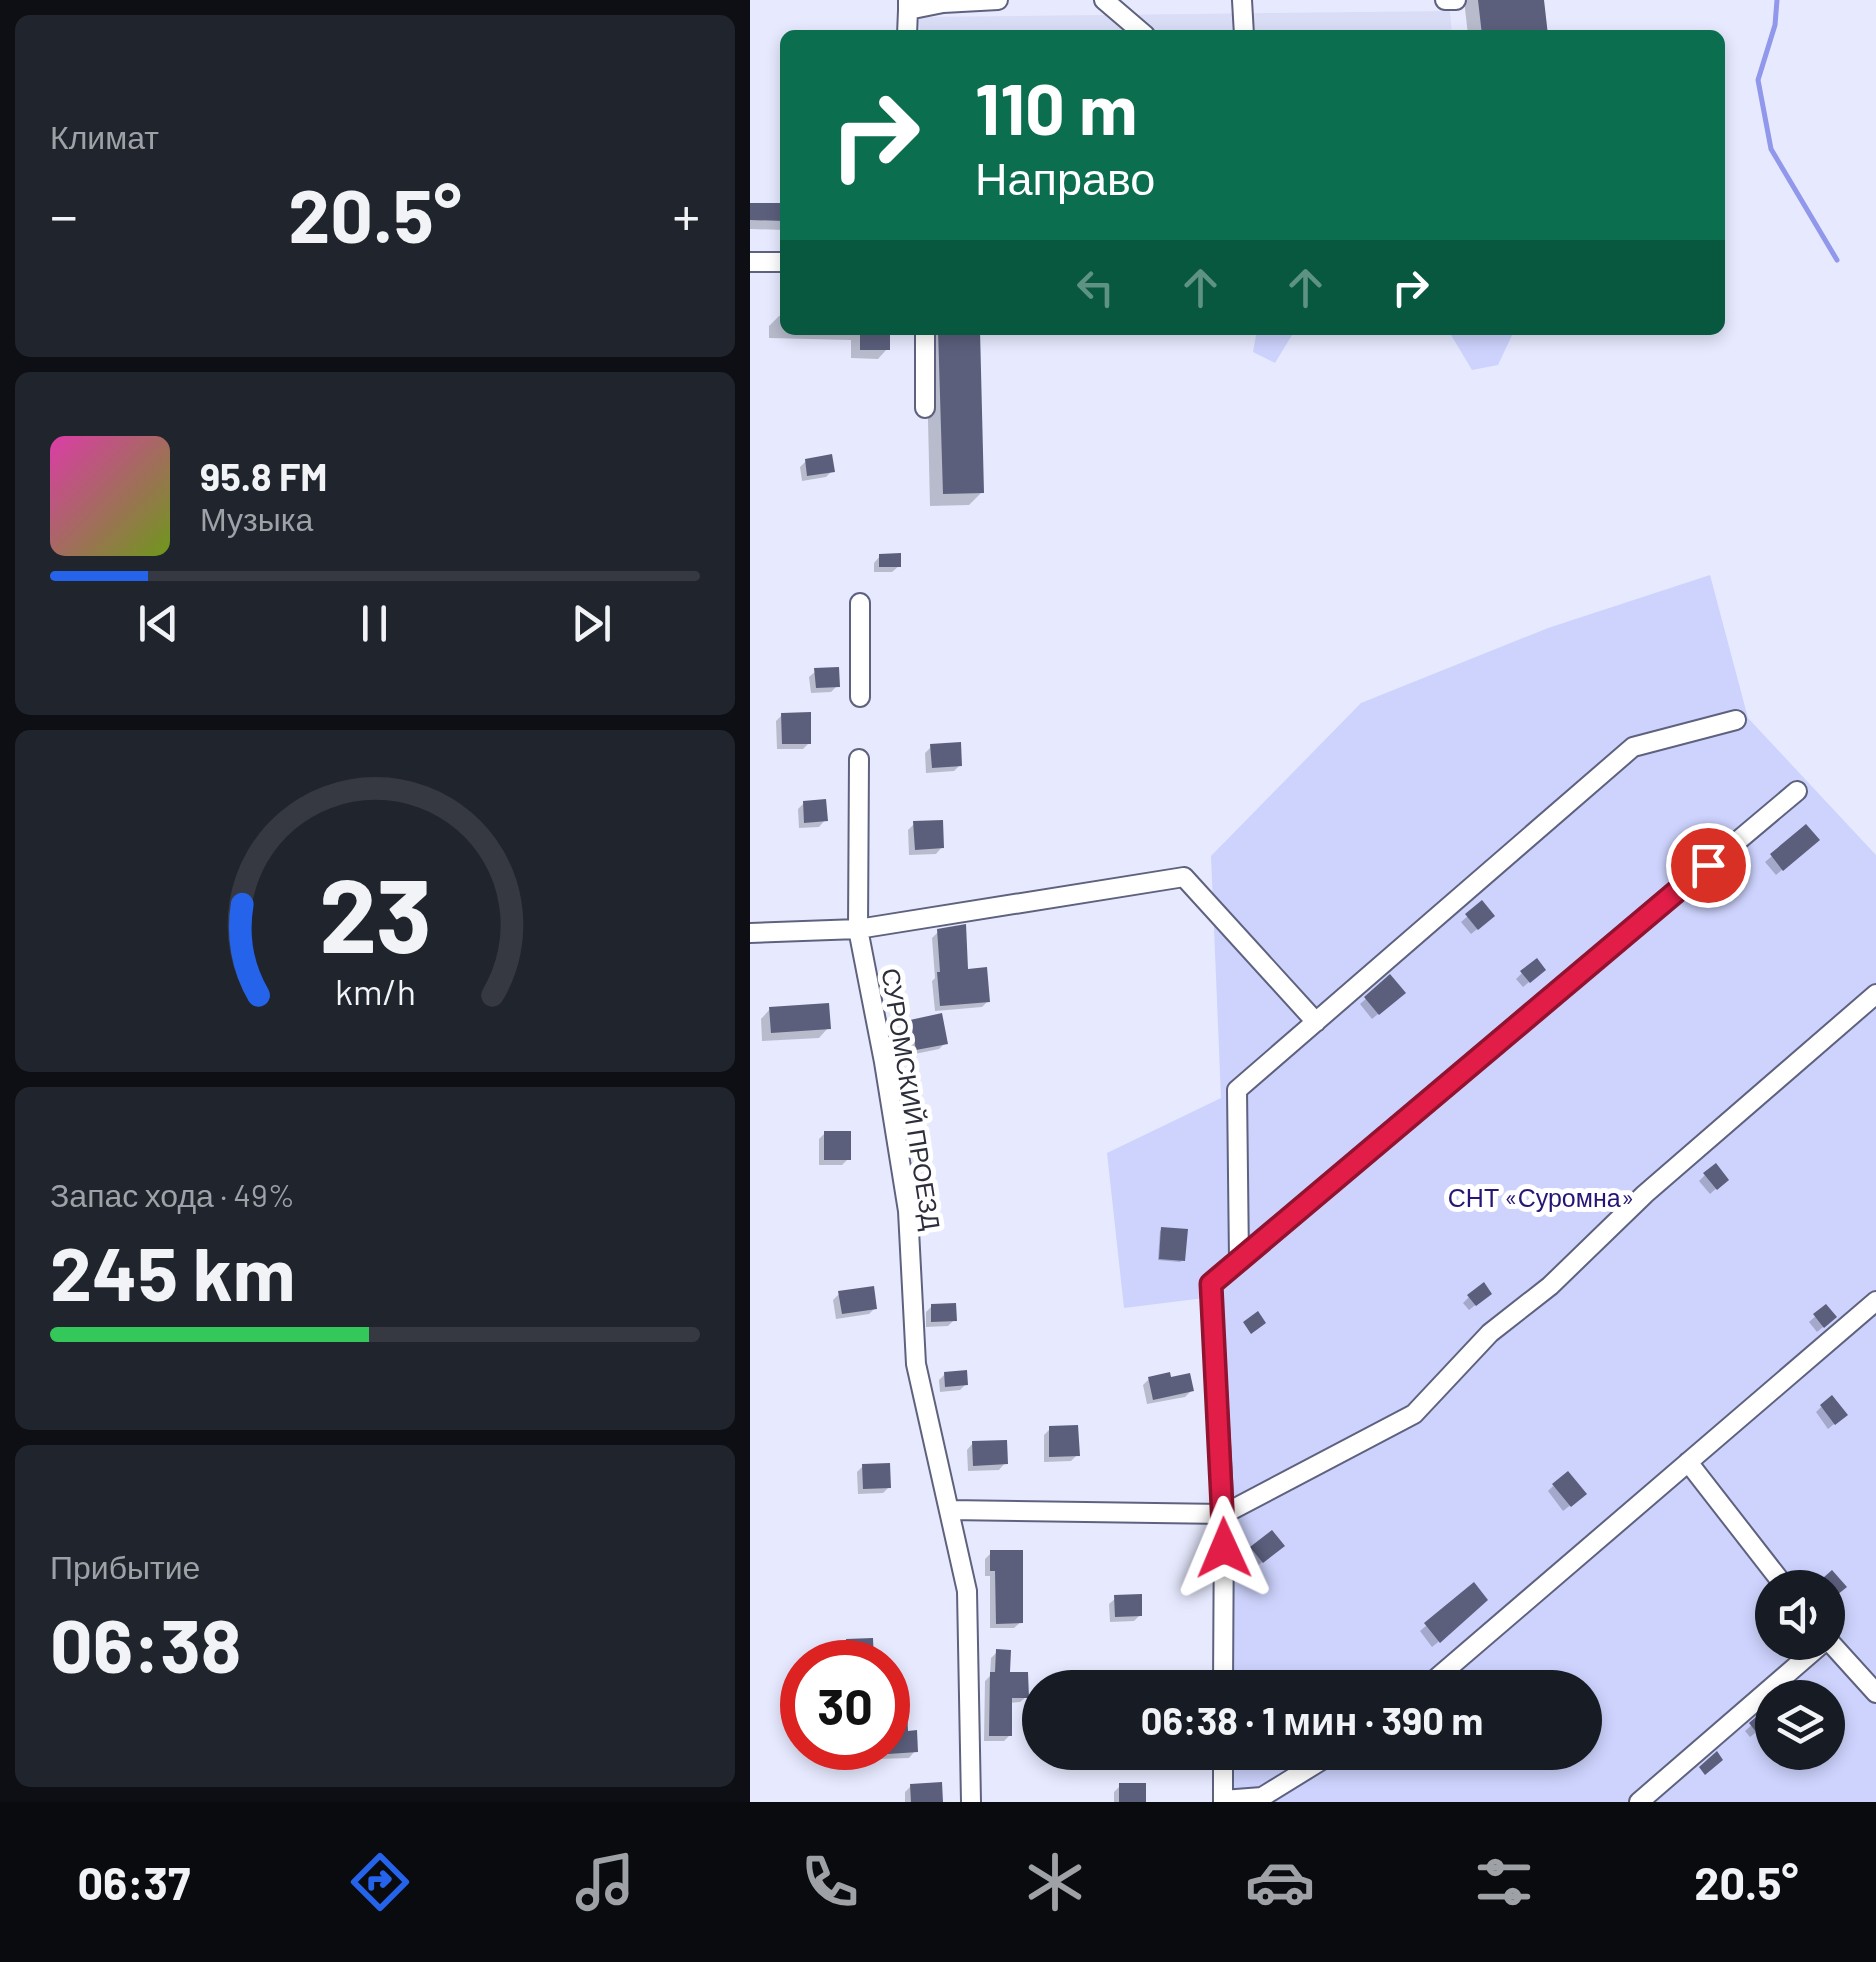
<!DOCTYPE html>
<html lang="ru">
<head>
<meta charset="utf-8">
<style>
  body { margin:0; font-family:Barlow,sans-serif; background:#20242c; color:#f1f3f6; height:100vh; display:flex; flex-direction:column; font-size:38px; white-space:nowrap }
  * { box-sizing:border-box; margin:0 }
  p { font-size:32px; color:#9ea1a6 }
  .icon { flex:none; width:55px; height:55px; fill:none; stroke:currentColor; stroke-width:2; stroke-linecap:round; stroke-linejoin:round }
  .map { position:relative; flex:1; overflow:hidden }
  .panel { display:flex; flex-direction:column; gap:15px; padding:15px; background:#0d0f14; width:750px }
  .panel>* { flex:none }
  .top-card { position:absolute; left:30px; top:30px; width:945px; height:305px; border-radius:15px; box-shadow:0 5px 15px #0003; background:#0b6e4f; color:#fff; overflow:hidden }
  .tools { position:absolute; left:1005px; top:1570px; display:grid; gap:20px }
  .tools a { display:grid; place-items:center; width:90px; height:90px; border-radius:50%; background:#171b24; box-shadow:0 5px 15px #0003; font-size:50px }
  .speed { position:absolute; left:30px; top:1640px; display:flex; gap:20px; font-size:50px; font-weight:700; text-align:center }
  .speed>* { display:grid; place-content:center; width:130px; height:130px; border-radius:50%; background:#171b24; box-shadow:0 5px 15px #0003; line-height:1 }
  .speed .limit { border:15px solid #d22; background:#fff; color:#111 }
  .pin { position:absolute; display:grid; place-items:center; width:85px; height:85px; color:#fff; margin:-42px; border:5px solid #fff; border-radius:50%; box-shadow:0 2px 10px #0007 }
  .me { position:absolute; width:110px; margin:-55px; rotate:359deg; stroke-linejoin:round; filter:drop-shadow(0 0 8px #0008) }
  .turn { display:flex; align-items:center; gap:35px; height:210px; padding:0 30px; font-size:45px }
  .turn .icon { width:130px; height:130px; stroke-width:2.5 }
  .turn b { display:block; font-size:70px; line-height:85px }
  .lanes { display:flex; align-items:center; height:95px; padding:0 30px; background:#0003; justify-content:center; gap:50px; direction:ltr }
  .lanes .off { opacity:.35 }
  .big { font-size:75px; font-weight:700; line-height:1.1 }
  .panel .card { flex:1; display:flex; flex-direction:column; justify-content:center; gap:15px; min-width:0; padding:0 35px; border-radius:15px; background:#20242c }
  .panel .dial { align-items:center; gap:0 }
  .dial svg { height:260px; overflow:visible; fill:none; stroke:#363941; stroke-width:7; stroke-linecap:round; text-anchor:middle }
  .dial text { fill:#f1f3f6; stroke:none }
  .song { display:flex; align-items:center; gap:30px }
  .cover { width:120px; height:120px; border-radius:15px; background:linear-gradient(135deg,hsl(320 70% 55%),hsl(80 70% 35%)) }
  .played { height:10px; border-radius:5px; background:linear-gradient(90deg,#2563eb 15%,#363941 15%) }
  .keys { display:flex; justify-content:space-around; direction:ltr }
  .heat { display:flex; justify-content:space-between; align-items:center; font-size:55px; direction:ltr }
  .charge { height:15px; border-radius:8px; background:linear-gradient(90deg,#34c759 49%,#363941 0) }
  .trip { position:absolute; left:272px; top:1670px; width:580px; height:100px; border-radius:50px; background:#171b24; box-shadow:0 5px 15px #0003; font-weight:700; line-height:100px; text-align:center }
  .dock { display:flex; height:160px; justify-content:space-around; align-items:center; background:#090b0e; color:#9ea1a6 }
  .dock .icon { width:70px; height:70px }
  .dock .current { color:#2563eb }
  .dock b { font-size:45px; color:#f1f3f6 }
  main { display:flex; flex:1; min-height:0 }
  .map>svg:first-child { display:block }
</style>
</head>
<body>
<main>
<section class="panel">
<div class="card"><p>Климат</p>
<div class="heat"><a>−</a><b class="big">20.5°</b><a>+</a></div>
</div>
<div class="card">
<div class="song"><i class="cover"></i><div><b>95.8 FM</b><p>Музыка</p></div></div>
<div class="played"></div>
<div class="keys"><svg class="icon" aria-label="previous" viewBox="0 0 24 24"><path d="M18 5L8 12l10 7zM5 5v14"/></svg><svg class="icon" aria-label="pause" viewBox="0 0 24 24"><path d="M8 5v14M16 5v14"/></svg><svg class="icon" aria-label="next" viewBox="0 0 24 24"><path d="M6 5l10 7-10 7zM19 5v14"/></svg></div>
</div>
<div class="card dial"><svg viewBox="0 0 100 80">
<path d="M14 69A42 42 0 1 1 86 69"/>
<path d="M14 69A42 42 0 0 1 9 41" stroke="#2563eb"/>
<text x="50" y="56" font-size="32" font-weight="700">23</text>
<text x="50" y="72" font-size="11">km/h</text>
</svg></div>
<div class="card"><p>Запас хода · 49%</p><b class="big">245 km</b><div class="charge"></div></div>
<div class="card"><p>Прибытие</p><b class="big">06:38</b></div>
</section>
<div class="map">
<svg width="1126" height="1802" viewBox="0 0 1126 1802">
  <rect width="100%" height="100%" fill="#e7eaff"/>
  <!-- built -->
  <path fill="#d9ddf6" d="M700 11 702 35H170L169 17Z"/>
  <!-- green -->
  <path fill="#cdd3fd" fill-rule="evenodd" d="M507 330H545L525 363 503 352Z
    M698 330H763L764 331 748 365 722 370Z
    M960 575 998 718 1126 855V1802H482V1753L835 1752V1688L482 1687 483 1505 471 1296 374 1308 357 1153 471 1098 461 856 611 703 798 628ZM1022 1588H1078V1642H1022ZM1022 1698H1078V1752H1022Z"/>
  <!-- shadow -->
  <path fill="#0003" d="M714 0H791L795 35H718Z
    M0 205 35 206V230L0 229Z
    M29 316H35V330H138L137 349 128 359 101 358V340L19 338V326Z
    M181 330H228L232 492 219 505 180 506 176 335Z
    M56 461 82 471 76 477 52 481 50 467Z
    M130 556 149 566 142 572H124V563Z
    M66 671 87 686 81 692 61 693 59 677Z
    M32 715 59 743 53 749H27L26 721Z
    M181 747 210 765 204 771 176 773 175 753Z
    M54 803 75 820 69 827 49 828 48 809Z
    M164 824 192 847 186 854 159 855 158 830Z
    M1056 827 1060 846 1026 875 1015 862Z
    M978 869V883L961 896 955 889Z
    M732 904 736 922 721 934 711 922Z
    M189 931 238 1001 232 1007 185 1011 182 981 185 978 182 938Z
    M772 973 787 975 773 987 766 979Z
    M640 978 646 999 622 1019 610 1004Z
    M20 1009 78 1028 69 1038 12 1041 11 1019Z
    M161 1022 195 1043 189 1049 160 1055 155 1028Z
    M75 1133 98 1159 92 1165H69V1139Z
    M955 1175 970 1185 960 1194 949 1181Z
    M412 1229 433 1260 430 1262 408 1260 410 1231Z
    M89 1294 125 1308 119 1314 86 1319 83 1300Z
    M719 1297 733 1299 719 1310 713 1303Z
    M182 1306 204 1320 198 1326 176 1327V1312Z
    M1076 1307 1078 1323 1067 1332 1059 1322Z
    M195 1374 216 1384 210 1390 190 1392 189 1380Z
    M399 1379 441 1391 435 1397 397 1404 393 1385Z
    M1071 1407 1089 1420 1078 1429 1066 1412Z
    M300 1429 327 1455 321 1461 294 1462V1435Z
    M223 1443 255 1463 249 1470 218 1471 217 1450Z
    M113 1466 139 1487 133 1493 108 1494 107 1472Z
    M803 1486 827 1500 813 1511 798 1491Z
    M502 1549 526 1551 506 1567 496 1555Z
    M241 1553 271 1622 264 1628H240V1576H235V1559Z
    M1082 1573 1093 1587 1080 1599 1078 1596V1588L1069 1586Z
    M723 1586 697 1635 682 1647 670 1631Z
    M366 1598 390 1615 384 1621 360 1622 359 1604Z
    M97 1641H121L122 1662H91V1648Z
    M247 1652 257 1675 276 1697 270 1702 259 1703 260 1735 254 1741H234L235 1681 240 1676 241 1658Z
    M154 1689 156 1733 165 1751 159 1758 127 1759 126 1748H138V1690Z
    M1013 1715V1727L1000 1737 995 1731Z
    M161 1786 191 1802H155V1792Z
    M370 1786 394 1802H364V1792Z"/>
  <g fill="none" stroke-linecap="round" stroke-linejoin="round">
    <!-- stream -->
    <path stroke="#9197eb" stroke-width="5" d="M1027 0 1025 25 1008 80 1021 149 1087 260"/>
  </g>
  <!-- building -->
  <path fill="#5c5f7c" d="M728 0H794L798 35H732Z
    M0 203H35V221L0 220Z
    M110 330H140V350H110Z
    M188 330H230L234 493 193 494Z
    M82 454 85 472 57 476 55 459Z
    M151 553V567H129V554Z
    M89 667 90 687 66 688 64 668Z
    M61 712V744H32L31 713Z
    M211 742 212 766 182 768 180 744Z
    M76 799 78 821 54 823 53 801Z
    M193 820 194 848 165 850 163 821Z
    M1056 824 1070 840 1033 871 1020 854Z
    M978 866 987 877 968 892 959 881Z
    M732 900 745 916 728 930 715 914Z
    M216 924 218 969 237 967 240 1002 190 1006 187 972H190L187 929Z
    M787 958 796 970 780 983 770 971Z
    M640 974 656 993 629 1015 614 997Z
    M79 1003 81 1029 21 1033 19 1007Z
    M192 1013 198 1044 166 1050 160 1020Z
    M74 1131H101V1160H74Z
    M966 1163 979 1180 967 1190 953 1173Z
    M411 1227 438 1229 435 1261 409 1259Z
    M734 1282 742 1294 726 1306 717 1295Z
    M124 1286 127 1309 92 1314 88 1291Z
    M206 1303 207 1321 181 1322V1304Z
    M1076 1304 1087 1317 1074 1328 1063 1314Z
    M508 1311 516 1323 501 1334 493 1322Z
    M217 1370 218 1385 195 1387 194 1372Z
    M420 1372 421 1377 440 1373 444 1391 403 1400 398 1377Z
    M1082 1395 1098 1415 1085 1425 1070 1405Z
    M328 1425 330 1456 299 1457V1426Z
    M257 1440 258 1464 223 1466 222 1441Z
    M140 1463 141 1488 113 1489 112 1464Z
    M818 1471 837 1494 821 1507 802 1484Z
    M522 1530 535 1546 513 1563 500 1547Z
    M240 1550H273V1623L246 1624 245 1571H240Z
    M1082 1570 1097 1587 1087 1595 1073 1578Z
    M724 1582 738 1600 690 1643 674 1623Z
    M392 1594V1616L365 1617 364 1595Z
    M123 1638 124 1662H97L96 1639Z
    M246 1649 261 1650 260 1672H278L279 1698H262V1736H239L240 1672H245Z
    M138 1687H156L158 1731 167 1730 168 1752 138 1754Z
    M1013 1711 1022 1722 1007 1733 999 1723Z
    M967 1751 973 1760 955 1775 949 1767Z
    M192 1782 193 1802H161L160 1784Z
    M369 1783H396V1802H369Z"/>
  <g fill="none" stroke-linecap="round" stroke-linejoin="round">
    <defs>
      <path id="minor" d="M158 0V10L193 3 248 0
        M354 0 395 35
        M492 0 494 35
        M695 0H706
        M157 35 158 10
        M0 262H35
        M175 330V408
        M110 697V603
        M109 759 108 929 134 1062 158 1211 166 1364 217 1591 221 1802
        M0 933 108 929 434 877 566 1022
        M489 1260 487 1090 883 747 986 720
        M938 1462 1036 1588
        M199 1510 474 1514 664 1414 740 1333 800 1286 895 1194 1126 994
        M1078 1640 1126 1693
        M473 1688 474 1514 461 1284 1047 791
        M675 1688 1126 1301
        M473 1800 512 1797 585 1752
        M473 1802V1752
        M889 1802 1074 1642"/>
    </defs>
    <!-- minor casing -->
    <use href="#minor" stroke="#5e627f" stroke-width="22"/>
    <!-- minor -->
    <use href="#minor" stroke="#fff" stroke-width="18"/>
  </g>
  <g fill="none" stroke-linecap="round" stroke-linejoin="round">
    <defs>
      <path id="route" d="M474 1548 461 1284 958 865"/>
    </defs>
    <!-- route casing -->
    <use href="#route" stroke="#92132f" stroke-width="25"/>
    <!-- route -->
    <use href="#route" stroke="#e11d48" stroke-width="18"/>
  </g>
  <g text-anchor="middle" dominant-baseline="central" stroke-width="10" stroke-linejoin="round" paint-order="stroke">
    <!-- street labels -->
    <g font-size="25" fill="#2c2e3b" stroke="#fff">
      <text transform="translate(162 1099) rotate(81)">СУРОМСКИЙ ПРОЕЗД</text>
    </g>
    <!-- park labels -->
    <g font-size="25" fill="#251576" stroke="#fff">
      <text x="791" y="1197">СНТ «Суромна»</text>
    </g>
  </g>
</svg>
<div class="tools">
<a><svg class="icon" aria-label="sound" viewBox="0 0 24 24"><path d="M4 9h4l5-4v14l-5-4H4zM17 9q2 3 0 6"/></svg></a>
<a><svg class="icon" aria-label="layers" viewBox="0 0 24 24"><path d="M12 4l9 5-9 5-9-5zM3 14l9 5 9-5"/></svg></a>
</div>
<div class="speed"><div class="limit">30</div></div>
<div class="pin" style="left:958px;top:865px;background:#d93025"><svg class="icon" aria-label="arrive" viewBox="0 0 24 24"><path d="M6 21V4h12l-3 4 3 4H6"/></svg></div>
<svg class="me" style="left:474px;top:1548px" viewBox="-20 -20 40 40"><path d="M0-17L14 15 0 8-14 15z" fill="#e11d48" stroke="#fff" stroke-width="4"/></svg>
<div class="trip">06:38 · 1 мин · 390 m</div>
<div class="top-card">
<div class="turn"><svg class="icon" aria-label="right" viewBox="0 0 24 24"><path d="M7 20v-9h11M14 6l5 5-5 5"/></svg><div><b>110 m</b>Направо</div></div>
<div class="lanes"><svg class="icon off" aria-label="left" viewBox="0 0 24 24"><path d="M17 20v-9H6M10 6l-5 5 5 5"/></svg><svg class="icon off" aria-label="ahead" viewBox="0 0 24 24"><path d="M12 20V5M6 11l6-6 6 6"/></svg><svg class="icon off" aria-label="ahead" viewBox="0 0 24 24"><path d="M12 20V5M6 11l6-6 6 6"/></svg><svg class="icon" aria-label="right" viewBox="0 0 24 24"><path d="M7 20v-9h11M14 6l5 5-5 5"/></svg></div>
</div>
</div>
</main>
<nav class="dock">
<b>06:37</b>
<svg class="icon current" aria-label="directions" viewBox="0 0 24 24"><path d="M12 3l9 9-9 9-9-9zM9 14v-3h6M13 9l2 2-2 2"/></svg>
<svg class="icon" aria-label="music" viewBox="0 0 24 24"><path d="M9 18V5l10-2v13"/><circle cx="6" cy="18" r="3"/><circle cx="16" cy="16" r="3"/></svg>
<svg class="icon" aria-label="phone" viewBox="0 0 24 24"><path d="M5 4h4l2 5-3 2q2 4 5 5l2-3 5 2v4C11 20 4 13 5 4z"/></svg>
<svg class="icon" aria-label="climate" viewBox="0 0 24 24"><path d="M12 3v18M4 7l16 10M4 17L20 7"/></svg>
<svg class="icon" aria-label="car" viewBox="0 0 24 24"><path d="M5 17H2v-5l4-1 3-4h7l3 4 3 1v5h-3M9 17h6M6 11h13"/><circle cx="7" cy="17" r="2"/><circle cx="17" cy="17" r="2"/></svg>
<svg class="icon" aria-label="filters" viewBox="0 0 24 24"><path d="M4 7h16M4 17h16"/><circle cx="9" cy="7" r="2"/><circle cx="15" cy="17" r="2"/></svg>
<b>20.5°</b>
</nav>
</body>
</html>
